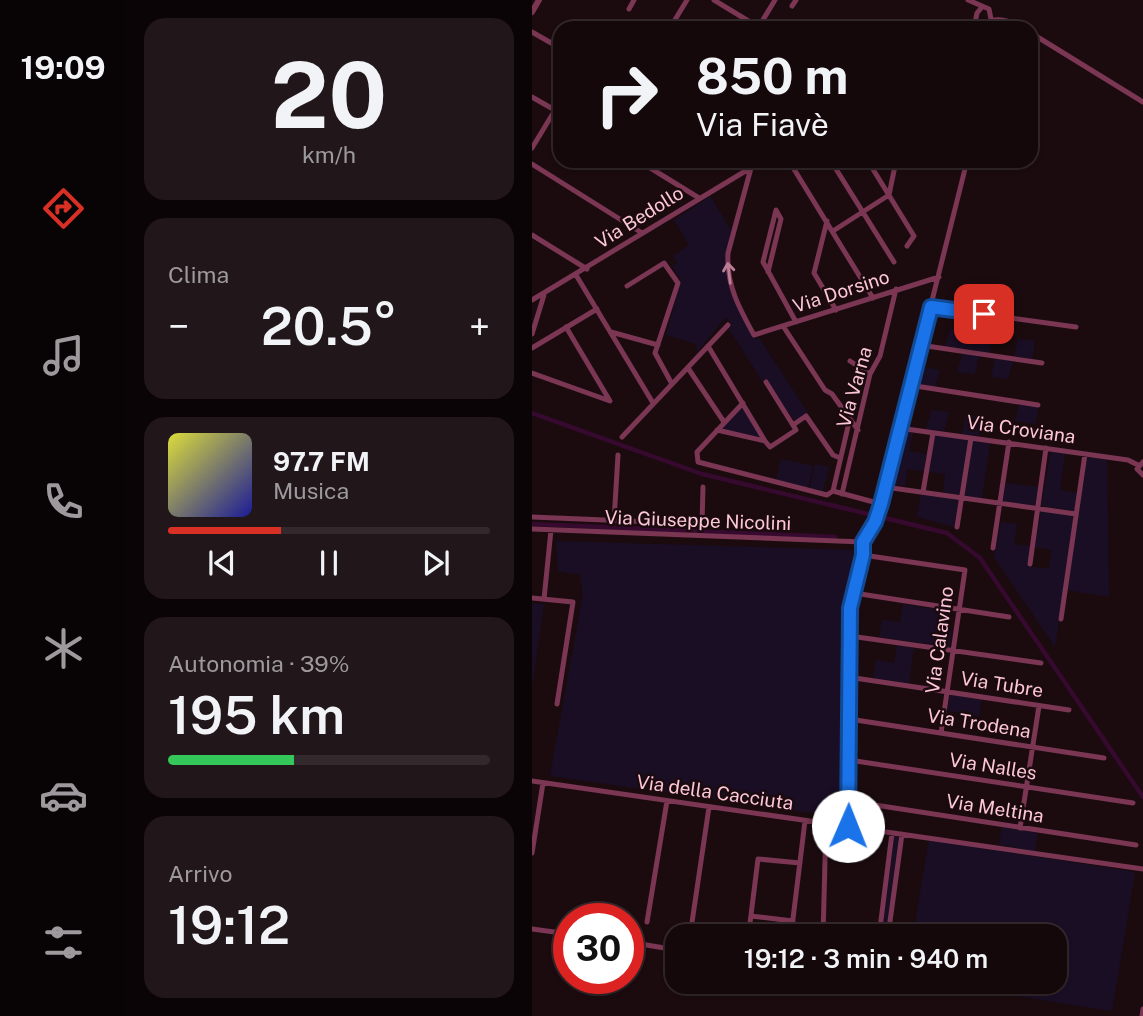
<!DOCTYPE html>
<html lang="it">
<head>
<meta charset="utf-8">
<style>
  body { margin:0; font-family:"Public Sans",sans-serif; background:#211619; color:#f1f3f6; height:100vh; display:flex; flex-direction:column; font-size:26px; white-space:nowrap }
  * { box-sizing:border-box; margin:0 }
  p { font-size:23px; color:#9d9a9d }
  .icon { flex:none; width:38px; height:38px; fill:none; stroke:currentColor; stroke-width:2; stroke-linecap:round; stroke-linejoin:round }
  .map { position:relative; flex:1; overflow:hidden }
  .details { display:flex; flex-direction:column; gap:18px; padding:18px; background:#0b0406; width:406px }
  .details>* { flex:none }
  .top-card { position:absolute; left:21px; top:21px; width:485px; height:147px; border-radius:21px; box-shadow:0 2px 5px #0004,0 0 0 2px #33292c; background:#14080b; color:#f1f3f6; overflow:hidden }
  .speed { position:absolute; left:21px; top:903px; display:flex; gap:14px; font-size:35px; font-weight:700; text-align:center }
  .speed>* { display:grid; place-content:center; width:91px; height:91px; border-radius:50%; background:#14080b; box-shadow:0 2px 5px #0004,0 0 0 2px #33292c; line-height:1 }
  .speed .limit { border:10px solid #d22; background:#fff; color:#111 }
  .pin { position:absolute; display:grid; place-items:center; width:60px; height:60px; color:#fff; margin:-30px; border-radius:14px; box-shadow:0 4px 10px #0006 }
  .me { position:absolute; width:77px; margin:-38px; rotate:1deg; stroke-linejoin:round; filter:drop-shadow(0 0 5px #0008) }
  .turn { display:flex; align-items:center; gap:24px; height:147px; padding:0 28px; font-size:32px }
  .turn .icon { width:91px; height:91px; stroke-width:2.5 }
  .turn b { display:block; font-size:49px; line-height:60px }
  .big { font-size:52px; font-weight:600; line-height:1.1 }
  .details .tile { flex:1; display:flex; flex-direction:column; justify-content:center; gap:10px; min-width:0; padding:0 24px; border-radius:21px; background:#211619 }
  .details .dial { align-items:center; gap:0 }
  .dial b { font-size:91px; line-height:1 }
  .song { display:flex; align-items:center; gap:21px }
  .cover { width:84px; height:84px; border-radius:10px; background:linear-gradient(135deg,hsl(60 70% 55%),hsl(240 70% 35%)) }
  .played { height:7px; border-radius:4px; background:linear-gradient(90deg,#d93025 35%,#33292c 35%) }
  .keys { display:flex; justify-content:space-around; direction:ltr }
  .heat { display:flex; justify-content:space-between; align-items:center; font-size:38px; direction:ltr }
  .charge { height:10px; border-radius:5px; background:linear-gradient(90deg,#34c759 39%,#33292c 0) }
  .trip { position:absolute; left:133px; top:924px; width:402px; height:70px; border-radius:21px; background:#14080b; box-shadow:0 2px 5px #0004,0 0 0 2px #33292c; font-weight:600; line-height:70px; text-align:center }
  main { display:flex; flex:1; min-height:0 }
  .menu { display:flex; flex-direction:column; width:126px; justify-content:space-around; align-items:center; background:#080304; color:#9d9a9d }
  .menu .icon { width:49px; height:49px }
  .menu .active { color:#d93025 }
  .menu b { font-size:32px; color:#f1f3f6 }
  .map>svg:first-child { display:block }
</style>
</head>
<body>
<main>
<nav class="menu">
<b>19:09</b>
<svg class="icon active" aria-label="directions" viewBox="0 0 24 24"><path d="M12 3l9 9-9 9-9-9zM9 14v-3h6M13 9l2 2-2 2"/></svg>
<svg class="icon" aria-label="music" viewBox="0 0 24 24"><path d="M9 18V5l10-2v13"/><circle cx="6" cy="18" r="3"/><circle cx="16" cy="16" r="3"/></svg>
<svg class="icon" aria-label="phone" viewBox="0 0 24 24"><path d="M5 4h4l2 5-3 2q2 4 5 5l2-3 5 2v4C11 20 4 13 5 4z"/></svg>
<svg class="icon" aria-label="climate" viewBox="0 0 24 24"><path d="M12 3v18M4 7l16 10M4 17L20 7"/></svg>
<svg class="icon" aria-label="car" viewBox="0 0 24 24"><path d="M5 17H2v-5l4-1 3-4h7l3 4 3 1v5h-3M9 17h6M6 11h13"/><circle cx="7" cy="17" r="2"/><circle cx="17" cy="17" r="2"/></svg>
<svg class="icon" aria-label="filters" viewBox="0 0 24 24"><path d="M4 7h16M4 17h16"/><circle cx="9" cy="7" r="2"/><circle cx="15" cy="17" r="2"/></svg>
</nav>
<section class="details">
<div class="tile dial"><b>20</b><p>km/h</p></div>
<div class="tile"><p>Clima</p>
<div class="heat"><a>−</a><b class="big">20.5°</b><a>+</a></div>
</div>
<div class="tile">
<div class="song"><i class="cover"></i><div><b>97.7 FM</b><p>Musica</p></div></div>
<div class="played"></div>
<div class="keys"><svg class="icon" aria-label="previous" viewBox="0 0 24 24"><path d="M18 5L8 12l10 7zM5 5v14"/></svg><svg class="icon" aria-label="pause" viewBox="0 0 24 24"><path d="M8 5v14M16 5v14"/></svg><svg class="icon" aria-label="next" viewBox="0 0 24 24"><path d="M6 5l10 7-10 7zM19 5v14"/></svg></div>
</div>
<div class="tile"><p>Autonomia · 39%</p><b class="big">195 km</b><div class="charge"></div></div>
<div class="tile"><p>Arrivo</p><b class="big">19:12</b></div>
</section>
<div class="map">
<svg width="611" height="1016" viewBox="0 0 611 1016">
  <rect width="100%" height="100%" fill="#1b0b0f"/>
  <!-- green -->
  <path fill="#1a0e25" d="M178 196 201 233C186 277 202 301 223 339L227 338 276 413 263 421 233 380 231 382 197 329 200 325 194 317 165 352 164 344 134 335 149 281 140 266 145 263 141 256 157 245 142 220Z
    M418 329 461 336 457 353 413 346Z
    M486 339 503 341 500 359 482 356Z
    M431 353 447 355 443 374 425 372Z
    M463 359 481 361 476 379 459 377Z
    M388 366 408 370 403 387 383 384Z
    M487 404 507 406 503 424 483 421Z
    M210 407 230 438 189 429Z
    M400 410 417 412 412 431 394 429Z
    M434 415 451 417 447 436 430 434Z
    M372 431 381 432 377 451 394 454 392 471 375 469 373 486 358 484Z
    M403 435 437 439 428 495 411 492 413 474 396 472Z
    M440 440 458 442 450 498 432 496Z
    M519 451 533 453 528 490 546 493 543 511 509 506Z
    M555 457 575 460 577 597 535 590Z
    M249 459 281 466 276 488 244 480Z
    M283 464 297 467 291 491 278 488Z
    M474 483 508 487 505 506 470 501Z
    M389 494 427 500 422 527 385 517Z
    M509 510 543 515 523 647 462 557 469 522 485 524 482 544 499 546 496 566 517 569 520 550 503 547Z
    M24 541 322 550 308 634 309 817 18 776 51 594 48 575 26 571Z
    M0 603 12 604 0 688Z
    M371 604 407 610 405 628 420 630 418 647 347 637 350 620 368 622Z
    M365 645 382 648 377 683 341 678 344 660 362 663Z
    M418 694 450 699 447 716 415 711Z
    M470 827 506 833 503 851 467 845Z
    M362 837H367L354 936H350Z
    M397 840 603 872 580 1011 395 982H523V936H381Z"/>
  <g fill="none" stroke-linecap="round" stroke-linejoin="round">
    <!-- canal -->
    <path stroke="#36092e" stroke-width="4.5" d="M0 413 170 474 415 533 448 558 611 797
      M0 524 303 537"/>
    <!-- minor -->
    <path stroke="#7a3652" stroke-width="5" d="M182 0 228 28
      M436 0 457 9 459 19
      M260 6 264 0
      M97 9 102 0
      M138 28 155 0
      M226 28 243 0
      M442 28 445 13 450 7
      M443 28C460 16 474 18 490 28
      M0 32 28 48
      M499 33 611 102
      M0 97 28 113
      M0 148 23 110
      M107 161 167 198
      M257 161 341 298
      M299 161 362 262
      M0 164 110 233
      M339 166 382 236 375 246
      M219 168 196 253C194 284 207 308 222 335L407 277
      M295 221 282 273 304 310
      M301 231 357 195 364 161
      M0 235 55 269
      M236 272 249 219 244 210 231 262 264 322
      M44 275 121 403
      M95 286 132 263 146 283 123 353 140 384
      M0 300 230 161
      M399 307 544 327
      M251 326 293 390 300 394 326 430
      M79 332 126 345
      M0 334 12 295
      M388 345 510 363
      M176 346 233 441
      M0 348 65 309
      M318 361 338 374
      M156 368 192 422
      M0 373 78 401 34 327
      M377 385 506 405
      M211 403 165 452 166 462 295 495 301 491
      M318 418 301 491 349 504
      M261 425 274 416 301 455 308 458
      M367 428 596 460 606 465
      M185 430 233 441 238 447 264 430 234 382
      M90 437 196 325
      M611 462 605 469 611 475
      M353 487 544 514
      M391 492 401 433
      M310 494 338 374 348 356 364 289
      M0 517 170 524 171 487
      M82 521 86 455
      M425 527 439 438
      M0 529 331 542
      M461 548 477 442
      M331 555 433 570 409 733
      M498 564 514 448
      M322 593 477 617
      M0 598 41 602 25 704
      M12 599 19 530
      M529 619 553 454
      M318 636 509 663
      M316 677 537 710
      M317 719 572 758
      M317 760 601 803
      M0 781 611 869
      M317 801 604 845
      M316 826 318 608 331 555V542L343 521 349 504 435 161
      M488 828 507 706
      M0 853 11 783
      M219 916 261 921
      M115 922 135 801
      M0 929 37 934
      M217 931 226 859 268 863
      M259 935 273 821
      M158 936 177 807
      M291 936 294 824
      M347 936 360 833
      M356 936 370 834
      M96 942 145 950
      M610 1016 611 1009"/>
    <!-- tertiary -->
    <path stroke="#7a3652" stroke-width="6" d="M0 12 7 0"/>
  </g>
  <!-- one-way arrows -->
  <defs><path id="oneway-shaft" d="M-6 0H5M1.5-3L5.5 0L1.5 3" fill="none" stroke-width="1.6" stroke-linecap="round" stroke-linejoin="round" transform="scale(1.75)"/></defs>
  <use stroke="#bc7e96" href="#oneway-shaft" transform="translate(197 273) rotate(-97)"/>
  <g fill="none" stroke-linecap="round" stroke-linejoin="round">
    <defs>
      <path id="route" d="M316 826 318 608 331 555V542L343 522 349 504 399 307 452 314"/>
    </defs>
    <!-- route casing -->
    <use href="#route" stroke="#114b97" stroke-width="18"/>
    <!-- route -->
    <use href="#route" stroke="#1a73e8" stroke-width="12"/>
  </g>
  <g text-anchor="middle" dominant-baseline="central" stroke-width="5" stroke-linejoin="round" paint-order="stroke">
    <!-- street labels -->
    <g font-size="19" fill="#fec6d9" stroke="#1b0b0f">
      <text transform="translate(107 217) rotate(-32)">Via Bedollo</text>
      <text transform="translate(309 291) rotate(-18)">Via Dorsino</text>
      <text transform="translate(322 387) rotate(-74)">Via Varna</text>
      <text transform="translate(489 429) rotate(8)">Via Croviana</text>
      <text transform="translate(166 520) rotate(2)">Via Giuseppe Nicolini</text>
      <text transform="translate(407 640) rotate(-82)">Via Calavino</text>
      <text transform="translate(470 684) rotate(9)">Via Tubre</text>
      <text transform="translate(447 723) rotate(9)">Via Trodena</text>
      <text transform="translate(461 766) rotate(9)">Via Nalles</text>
      <text transform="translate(183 792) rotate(8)">Via della Cacciuta</text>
      <text transform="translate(463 808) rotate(9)">Via Meltina</text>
    </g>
  </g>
</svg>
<div class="speed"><div class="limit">30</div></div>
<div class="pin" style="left:452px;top:314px;background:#d93025"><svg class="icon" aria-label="arrive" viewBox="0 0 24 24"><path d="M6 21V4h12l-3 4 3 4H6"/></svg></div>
<svg class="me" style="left:316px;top:826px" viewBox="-20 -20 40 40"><circle r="19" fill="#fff"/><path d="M0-13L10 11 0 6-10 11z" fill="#1a73e8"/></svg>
<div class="trip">19:12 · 3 min · 940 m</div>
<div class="top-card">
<div class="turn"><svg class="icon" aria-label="right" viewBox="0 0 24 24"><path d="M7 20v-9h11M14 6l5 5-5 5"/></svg><div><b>850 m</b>Via Fiavè</div></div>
</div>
</div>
</main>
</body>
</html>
